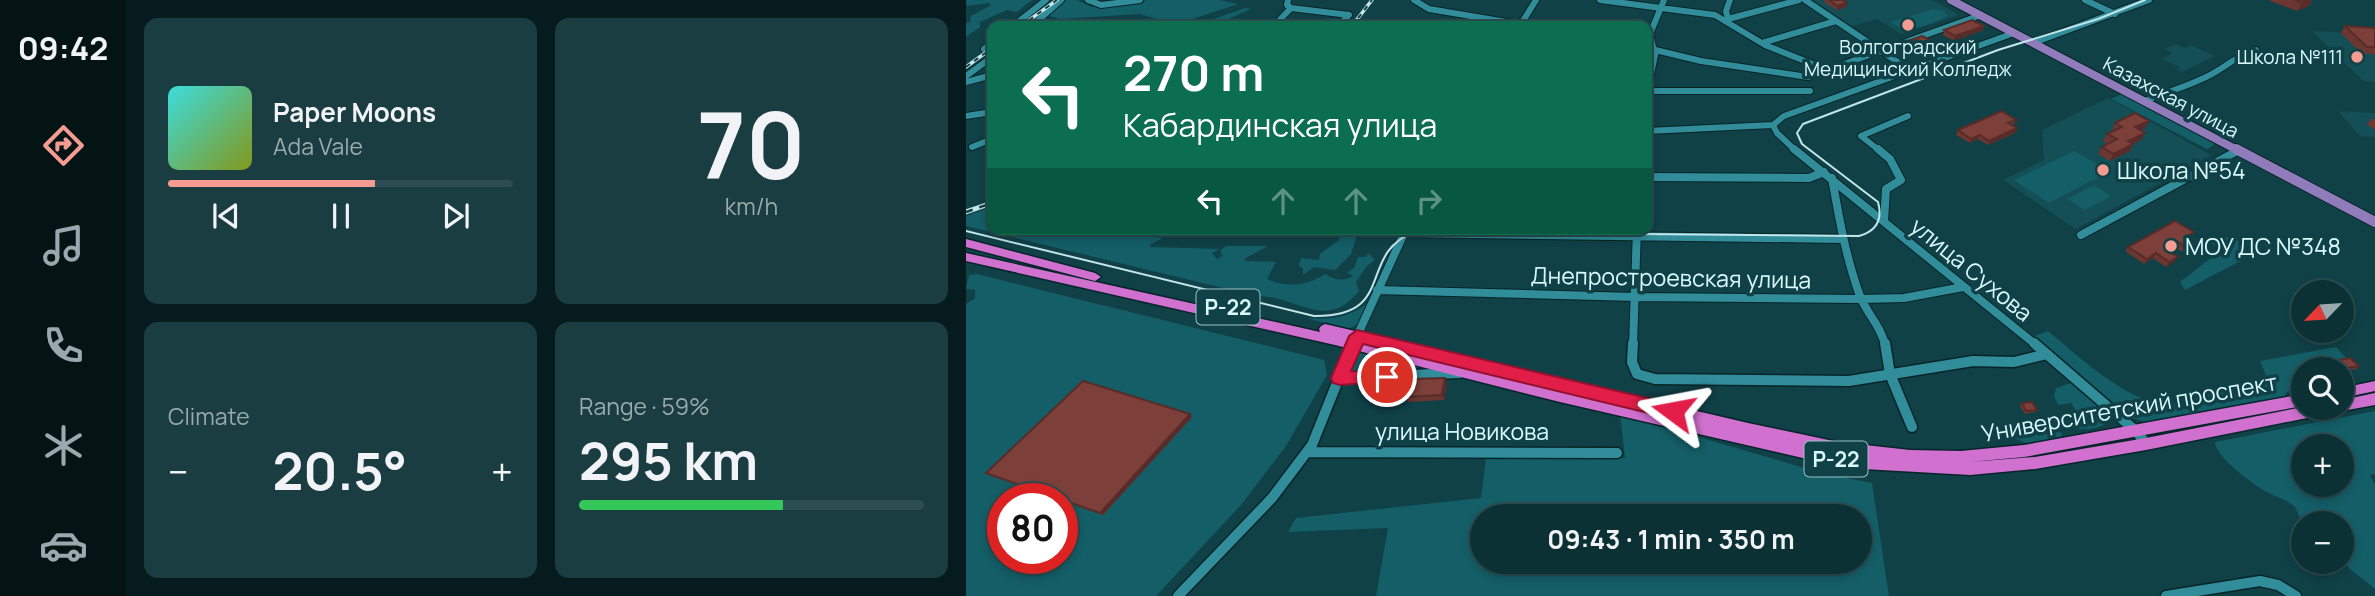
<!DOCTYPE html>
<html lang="en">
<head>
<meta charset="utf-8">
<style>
  body { margin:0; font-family:Manrope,sans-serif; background:#193d41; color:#f1f3f6; height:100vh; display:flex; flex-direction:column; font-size:26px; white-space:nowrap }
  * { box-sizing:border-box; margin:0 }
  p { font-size:23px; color:#9aa9ad }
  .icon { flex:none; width:38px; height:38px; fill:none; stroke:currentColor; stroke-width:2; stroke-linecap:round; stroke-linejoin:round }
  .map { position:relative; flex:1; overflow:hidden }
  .side { display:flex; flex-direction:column; gap:18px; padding:18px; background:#061b1d; width:840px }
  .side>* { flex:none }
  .guide { position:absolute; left:21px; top:21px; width:665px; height:214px; border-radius:14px; box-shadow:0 4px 10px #0003,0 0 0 2px #2b4c50; background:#0b6e4f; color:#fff; overflow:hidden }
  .needle { width:46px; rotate:245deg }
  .controls { position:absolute; left:1325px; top:280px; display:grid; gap:14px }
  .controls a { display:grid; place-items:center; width:63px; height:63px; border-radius:50%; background:#0b3135; box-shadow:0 4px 10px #0003,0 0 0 2px #2b4c50; font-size:35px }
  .speed { position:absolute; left:21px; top:483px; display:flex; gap:14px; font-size:35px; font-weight:700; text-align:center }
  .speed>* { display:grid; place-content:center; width:91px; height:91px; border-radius:50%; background:#0b3135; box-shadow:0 4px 10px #0003,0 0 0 2px #2b4c50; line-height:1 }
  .speed .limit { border:10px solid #d22; background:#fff; color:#111 }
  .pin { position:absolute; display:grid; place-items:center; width:60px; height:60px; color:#fff; margin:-30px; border:4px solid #fff; border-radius:50%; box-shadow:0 2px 7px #0007 }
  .me { position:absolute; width:77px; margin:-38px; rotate:283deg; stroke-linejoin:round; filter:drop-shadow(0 0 5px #0008) }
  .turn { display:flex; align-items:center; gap:24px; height:147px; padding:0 21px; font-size:32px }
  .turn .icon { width:91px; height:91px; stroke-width:2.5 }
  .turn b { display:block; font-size:49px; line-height:60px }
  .lanes { display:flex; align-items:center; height:66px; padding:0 21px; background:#0003; justify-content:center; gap:35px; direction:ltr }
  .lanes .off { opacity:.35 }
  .big { font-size:52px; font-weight:700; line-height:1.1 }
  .side .card { flex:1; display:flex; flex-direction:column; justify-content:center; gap:10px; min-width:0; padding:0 24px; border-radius:14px; background:#193d41 }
  .side .dial { align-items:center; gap:0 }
  .dial b { font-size:91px; line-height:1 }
  .song { display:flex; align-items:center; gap:21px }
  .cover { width:84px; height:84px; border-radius:10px; background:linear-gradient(135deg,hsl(180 70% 55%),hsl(70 70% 35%)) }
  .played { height:7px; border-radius:4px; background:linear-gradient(90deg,#f59c92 60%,#2b4c50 60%) }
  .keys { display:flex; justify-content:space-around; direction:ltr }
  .heat { display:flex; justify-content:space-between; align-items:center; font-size:38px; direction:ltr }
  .charge { height:10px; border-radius:5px; background:linear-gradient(90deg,#34c759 59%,#2b4c50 0) }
  .side .tiles { flex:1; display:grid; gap:18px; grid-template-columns:repeat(2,1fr) }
  .trip { position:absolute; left:504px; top:504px; width:402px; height:70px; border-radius:35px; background:#0b3135; box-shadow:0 4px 10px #0003,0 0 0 2px #2b4c50; font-weight:700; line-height:70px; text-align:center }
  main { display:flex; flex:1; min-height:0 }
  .tab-bar { display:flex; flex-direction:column; width:126px; justify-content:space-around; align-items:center; background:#041415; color:#9aa9ad }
  .tab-bar .icon { width:49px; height:49px }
  .tab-bar .current { color:#f59c92 }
  .tab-bar b { font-size:32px; color:#f1f3f6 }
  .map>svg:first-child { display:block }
</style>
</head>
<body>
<main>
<nav class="tab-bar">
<b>09:42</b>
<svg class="icon current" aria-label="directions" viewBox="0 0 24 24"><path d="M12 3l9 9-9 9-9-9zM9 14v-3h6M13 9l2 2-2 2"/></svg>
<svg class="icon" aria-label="music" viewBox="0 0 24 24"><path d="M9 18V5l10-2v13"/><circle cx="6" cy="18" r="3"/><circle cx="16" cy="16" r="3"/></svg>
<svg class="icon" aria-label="phone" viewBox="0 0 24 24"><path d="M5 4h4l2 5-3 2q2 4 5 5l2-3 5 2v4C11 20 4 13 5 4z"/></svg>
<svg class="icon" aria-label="climate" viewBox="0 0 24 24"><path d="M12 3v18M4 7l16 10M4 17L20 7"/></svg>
<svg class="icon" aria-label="car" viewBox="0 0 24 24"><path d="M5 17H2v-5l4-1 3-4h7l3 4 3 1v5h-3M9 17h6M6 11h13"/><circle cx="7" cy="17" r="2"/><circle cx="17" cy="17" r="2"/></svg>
</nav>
<section class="side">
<div class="tiles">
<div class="card">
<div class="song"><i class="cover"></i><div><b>Paper Moons</b><p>Ada Vale</p></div></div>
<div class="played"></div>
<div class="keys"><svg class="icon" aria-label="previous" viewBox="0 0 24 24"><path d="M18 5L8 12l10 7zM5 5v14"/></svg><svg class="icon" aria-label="pause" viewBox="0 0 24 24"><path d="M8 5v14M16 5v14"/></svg><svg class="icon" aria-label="next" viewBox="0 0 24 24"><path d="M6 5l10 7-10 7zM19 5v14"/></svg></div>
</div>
<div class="card dial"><b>70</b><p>km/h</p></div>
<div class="card"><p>Climate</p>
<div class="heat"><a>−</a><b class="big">20.5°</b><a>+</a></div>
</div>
<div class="card"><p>Range · 59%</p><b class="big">295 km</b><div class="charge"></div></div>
</div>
</section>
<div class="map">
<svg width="1409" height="596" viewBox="0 0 1409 596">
  <rect width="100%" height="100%" fill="#0f4147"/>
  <!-- built -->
  <path fill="#144f56" d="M847 0H966L993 15 935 34 911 19 886 26Z
    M1346 31 1409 34V82L1397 81Z
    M1210 44 1219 48 1225 45 1249 56 1216 72 1211 69 1214 67 1196 59 1207 53 1198 49Z
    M1142 98 1245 155 1110 229 1037 180 1078 160 1076 130Z
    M1372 111 1409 113V137L1394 136Z"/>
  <!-- green -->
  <path fill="#145e67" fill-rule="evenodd" d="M0 0H66L51 12 41 10 14 22V27L0 37V23L4 22 5 16 25 5 23 3 1 6Z
    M101 0H111L126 7H150L182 0H253L272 4 205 26H186L190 19 174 14 94 19 83 16 94 2Z
    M279 8 285 9 260 20 285 19 279 24 282 26H228Z
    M968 9 978 11 981 16C967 24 937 36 925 22Z
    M1156 94 1247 142 1248 145 1241 149 1145 99Z
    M1108 151 1144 171 1083 203 1048 180Z
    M1128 185 1145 196 1119 210 1101 199Z
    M26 207V229H194L188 237 197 238 185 244 184 247 254 249 246 253 251 259 257 256 254 251 260 246H302L278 259 280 261 310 262 301 279C320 288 341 286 359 274 369 280 376 282 387 276L381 273 388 268 392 257H400L402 253 409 260 400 267 390 282 393 291C360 333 330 295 290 296L0 226V216Z
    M375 229H393L385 254 369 270 348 267 337 275V268L333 266 335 258 353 260 354 254 373 240Z
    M1249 236 1270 238 1282 257 1219 290 1214 282 1255 250 1242 241Z
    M11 274 358 360 361 375 320 446 275 505 190 596H0V304L9 298V290L0 289 3 275ZM37 499H96V558H37Z
    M404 301 393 323 383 329 340 318C366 320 384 318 404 301Z
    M1082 331C1112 355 1167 409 1207 403 1223 400 1239 394 1254 390 1271 386 1287 386 1301 378L1294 361 1370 347 1382 360 1366 363 1372 369H1337V391H1322L1318 397 1183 423 1163 417 1151 410 1066 337Z
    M402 351 498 375 496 379 381 381 384 362 388 355Z
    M1105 383 1138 412 1141 420 1138 425C1124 430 1110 433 1101 420L1114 417 1105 403 1092 405 1088 396 1090 388Z
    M1409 411V474L1404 475 1409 485V589L1383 568 1376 558V523H1337V526C1334 520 1332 510 1328 506 1320 499 1307 496 1299 491 1286 484 1249 456 1249 442ZM1337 446H1376V485H1337Z
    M654 414 856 473 906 483 923 596H410L422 528 322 532 330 518 515 498 520 458H659ZM516 516H894V562H516Z
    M1087 427 1097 434 1093 438 1060 443 1047 438 1052 433Z"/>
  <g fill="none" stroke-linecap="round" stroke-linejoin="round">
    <defs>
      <path id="minor-far2" d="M122 0 135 5 174 0
        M448 0 463 9 564 26
        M634 0 749 15 799 45 859 69
        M839 0 945 71
        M1119 0 1149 14
        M325 8 383 15
        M762 19 833 0
        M762 19 760 11 764 0
        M548 25 557 21 570 0
        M47 26 80 0
        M66 26 95 0
        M308 26 325 8 321 5 322 0
        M372 26 383 15
        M796 43 870 21
        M1067 43 1183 0
        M681 48 735 61 842 77 1015 15
        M18 49 26 42
        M0 76 26 57
        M0 82 26 75
        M681 91H844
        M681 92 689 55 684 34 698 0
        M1179 101C1202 91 1231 84 1251 71 1267 61 1271 57 1290 50
        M0 116 26 112
        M807 125 811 133 830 151
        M681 131 807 125 818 116 1048 33
        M6 147 26 139
        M914 151 895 136 942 116"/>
      <path id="minor-far1" d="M828 149 1070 345
        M912 149 924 159 935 180 920 189 918 221
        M681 177 843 178 858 172
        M866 178C873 218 880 258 894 296 901 314 915 326 919 345
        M438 233 876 239
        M1115 235 1273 150
        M411 290 669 297 895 299 938 298 997 287
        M387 345 440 229
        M667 345 671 229"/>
      <path id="minor" d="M667 343 666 362 671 374 689 379 883 381 1007 361 1048 362 1081 354
        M919 343 924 374 946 427
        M1068 343 1171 432 1180 444
        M374 378 493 373
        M341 452 651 453
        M212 596 306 498 346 445 387 343
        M1200 596 1294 581 1312 585 1330 596"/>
      <path id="major-far1" d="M985 0 1273 151"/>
      <path id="major" d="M1270 149 1409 222"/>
      <path id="highway" d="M0 239 129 273 135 277 129 281 0 247Z
        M0 253 354 332 353 329 355 326 359 324 782 423 872 442 944 450 995 451 1058 445 1337 394V406L1058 457 1003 462 1069 457 1180 438 1337 407 1368 408 1366 412 1361 414 1180 450 1069 469 1004 475 880 468 594 402 369 345 0 261Z
        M1409 381V391L1376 398V388Z
        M1409 393V405L1376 411 1370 408H1376V400Z"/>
    </defs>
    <!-- minor-far2 casing -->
    <use href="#minor-far2" stroke="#082529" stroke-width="8"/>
    <!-- minor-far1 casing -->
    <use href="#minor-far1" stroke="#082529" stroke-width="10"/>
    <!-- minor casing -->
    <use href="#minor" stroke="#082529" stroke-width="13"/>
    <!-- major-far1 casing -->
    <use href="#major-far1" stroke="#082529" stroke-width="10"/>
    <!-- major casing -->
    <use href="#major" stroke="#082529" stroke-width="12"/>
    <!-- highway casing -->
    <use href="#highway" stroke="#082529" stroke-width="3"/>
    <!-- minor-far2 -->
    <use href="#minor-far2" stroke="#308d99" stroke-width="6"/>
    <!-- minor-far1 -->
    <use href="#minor-far1" stroke="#308d99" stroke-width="8"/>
    <!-- minor -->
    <use href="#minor" stroke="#308d99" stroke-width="10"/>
    <!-- major-far1 -->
    <use href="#major-far1" stroke="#907cba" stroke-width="8"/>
    <!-- major -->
    <use href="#major" stroke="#907cba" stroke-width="10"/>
    <!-- highway -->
    <use href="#highway" fill="#d071d0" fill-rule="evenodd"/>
    <!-- tram -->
    <path stroke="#c2e5ea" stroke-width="2" d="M0 231 348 316C432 317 390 255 448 232L893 236C910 231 917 220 912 202L836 144 831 133 837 124 1032 50 1132 19 1179 0"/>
    <defs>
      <path id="rail-far1" d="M55 26 91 0
        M386 26 406 0
        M0 67 26 48"/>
      <path id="rail" d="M0 212 26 203"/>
    </defs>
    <!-- rail-far1 casing -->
    <use href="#rail-far1" stroke="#c2e5ea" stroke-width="3.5"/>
    <!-- rail casing -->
    <use href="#rail" stroke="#c2e5ea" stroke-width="5"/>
    <!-- rail-far1 -->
    <use href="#rail-far1" stroke="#0f4147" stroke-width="2" stroke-dasharray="5" stroke-linecap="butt"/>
    <!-- rail -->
    <use href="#rail" stroke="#0f4147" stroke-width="2.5" stroke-dasharray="7" stroke-linecap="butt"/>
  </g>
  <!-- wall -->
  <path fill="#6c3631" d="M859 0H877L880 7 871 10 858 2Z
    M1305 0H1346L1343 6 1331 11 1304 1Z
    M1018 26 1017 30 988 41 977 35 978 30Z
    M1379 26 1409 28V54H1396L1375 33Z
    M945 40H964L962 47 951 51 943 47Z
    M1405 119H1409V130L1401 124Z
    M1050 120 1048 124 1046 125 1049 133 1022 145 1012 139 1004 143 990 135 992 130Z
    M1183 121 1179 128 1174 130 1175 140 1167 144 1164 151 1144 161 1132 154 1136 147 1142 144 1137 141 1141 134 1147 131 1146 130 1149 123Z
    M1225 237 1222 239 1228 250 1220 254 1207 246 1201 250 1208 262 1200 267 1187 258 1178 264 1159 251 1162 247Z
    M1368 361 1393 366 1390 369 1376 371V369H1372L1365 363Z
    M481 383 478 400 442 402 440 397Z
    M1056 403 1071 410 1069 412 1059 414 1054 406Z
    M224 414 226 417 137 515 96 501V499H90L23 475 20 473Z"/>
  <!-- shaded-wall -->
  <path fill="#582c28" d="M1342 0H1346L1343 6 1331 11 1336 3Z
    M881 3 880 7 871 10V6Z
    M1018 26 1017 30 988 41 989 36Z
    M964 40 962 47 951 51 952 44Z
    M1183 121 1179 128 1165 135 1169 127Z
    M1051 128 1049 133 1022 145 1023 141Z
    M1179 133 1175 140 1159 148 1162 141Z
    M1014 135 1012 139 1004 143 1005 139Z
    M1167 144 1164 151 1144 161 1148 154Z
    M1211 241 1207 246 1196 253 1199 249Z
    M1232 245 1228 250 1220 254 1223 249Z
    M1190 253 1187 258 1178 264 1181 259Z
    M1212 257 1208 262 1200 267 1203 262Z
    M479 378 481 383 478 400 476 395Z
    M224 414 226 417 137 515 134 513Z"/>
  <!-- building -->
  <path fill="#7d3f39" stroke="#582c28" stroke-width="2" d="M863 0H877L881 3 871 6Z
    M1329 0H1342L1336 3Z
    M1006 20 1018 26 989 36 978 30Z
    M1379 26 1409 28V47H1401Z
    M956 36 964 40 952 44 945 40Z
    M1036 111 1050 120 1042 123 1051 128 1023 141 1014 135 1005 139 992 130Z
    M1169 113 1183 121 1169 127 1179 133 1162 141 1167 144 1148 154 1136 147 1151 139 1141 134 1156 127 1149 123Z
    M1209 221 1228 232 1220 237 1232 245 1223 249 1211 241 1199 249 1212 257 1203 262 1190 253 1181 259 1162 247Z
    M1384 358 1393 366 1376 369 1368 361Z
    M479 378 476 395 440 397 444 379Z
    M117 381 224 414 134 513 20 473Z
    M1066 402 1071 410 1060 411 1056 403Z"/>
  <!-- route -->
  <path fill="#e11d48" stroke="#92132f" stroke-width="2" d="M391 330 707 404 713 406 716 411 713 417 707 419 397 344 385 371 427 372 430 377 427 381 374 385 367 383 365 378 383 336Z"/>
  <!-- markers -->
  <g fill="#f59c92" stroke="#0f4147" stroke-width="2.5">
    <circle cx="942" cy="25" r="7"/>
    <circle cx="1391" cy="57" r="7"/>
    <circle cx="1137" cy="170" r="7"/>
    <circle cx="1205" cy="246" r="7"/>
  </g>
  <g text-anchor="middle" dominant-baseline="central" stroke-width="7" stroke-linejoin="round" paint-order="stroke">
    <!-- far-poi labels -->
    <g font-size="19" fill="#d8f9fe" stroke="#0f4147">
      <text x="942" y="47">Волгоградский<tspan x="942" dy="22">Медицинский Колледж</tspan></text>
      <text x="1377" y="57" text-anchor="end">Школа №111</text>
    </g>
    <!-- far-street labels -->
    <g font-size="19" fill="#d8f9fe" stroke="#0f4147">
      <text transform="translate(1205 97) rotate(28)">Казахская улица</text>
    </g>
    <!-- shield labels -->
    <g fill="#0f4147" stroke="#9cc2c7" stroke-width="2">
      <rect x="230.5" y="289.5" width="63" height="35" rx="5"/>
      <rect x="838.5" y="441.5" width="63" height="35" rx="5"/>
    </g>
    <g font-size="21" font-weight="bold" fill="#d8f9fe">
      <text x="262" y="307">Р-22</text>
      <text x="870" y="459">Р-22</text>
    </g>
    <!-- poi labels -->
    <g font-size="23" fill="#d8f9fe" stroke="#0f4147" text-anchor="start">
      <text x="1151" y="170">Школа №54</text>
      <text x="1219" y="246">МОУ ДС №348</text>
    </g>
    <!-- street labels -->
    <g font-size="23" fill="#d8f9fe" stroke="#0f4147">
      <text transform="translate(1006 269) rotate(39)">улица Сухова</text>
      <text transform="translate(705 277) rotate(1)">Днепростроевская улица</text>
      <text transform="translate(1163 407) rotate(-10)">Университетский проспект</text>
      <text x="496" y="431">улица Новикова</text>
    </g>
  </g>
</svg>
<div class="controls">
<a><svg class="needle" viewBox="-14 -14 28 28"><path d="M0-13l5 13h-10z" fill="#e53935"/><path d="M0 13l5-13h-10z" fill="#9aa9ad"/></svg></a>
<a><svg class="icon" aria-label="search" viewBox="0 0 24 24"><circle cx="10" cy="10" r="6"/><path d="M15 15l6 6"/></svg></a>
<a>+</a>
<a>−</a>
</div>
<div class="speed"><div class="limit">80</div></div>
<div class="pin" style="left:421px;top:377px;background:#d93025"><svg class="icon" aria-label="arrive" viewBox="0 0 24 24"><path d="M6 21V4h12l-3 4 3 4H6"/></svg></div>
<svg class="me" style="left:707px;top:411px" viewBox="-20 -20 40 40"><path d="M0-17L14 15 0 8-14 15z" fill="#e11d48" stroke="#fff" stroke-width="4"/></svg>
<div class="trip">09:43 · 1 min · 350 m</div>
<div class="guide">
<div class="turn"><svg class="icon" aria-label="left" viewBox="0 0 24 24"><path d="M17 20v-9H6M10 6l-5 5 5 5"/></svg><div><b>270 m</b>Кабардинская улица</div></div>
<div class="lanes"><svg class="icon" aria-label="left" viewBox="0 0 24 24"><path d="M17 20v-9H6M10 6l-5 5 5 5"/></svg><svg class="icon off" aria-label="ahead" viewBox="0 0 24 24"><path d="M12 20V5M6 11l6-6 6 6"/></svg><svg class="icon off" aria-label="ahead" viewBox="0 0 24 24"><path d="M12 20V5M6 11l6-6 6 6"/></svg><svg class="icon off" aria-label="right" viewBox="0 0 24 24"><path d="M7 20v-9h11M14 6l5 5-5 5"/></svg></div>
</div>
</div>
</main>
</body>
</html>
